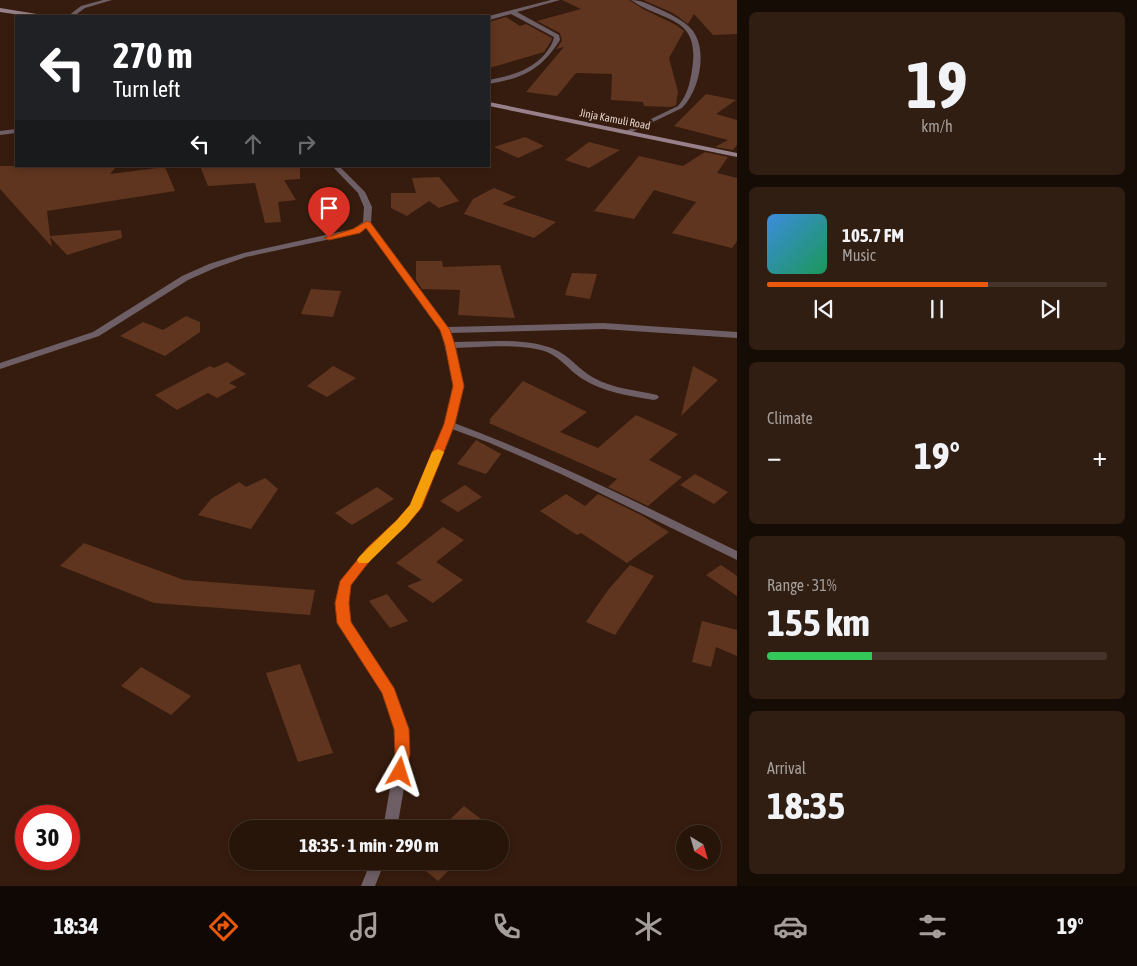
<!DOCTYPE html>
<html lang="en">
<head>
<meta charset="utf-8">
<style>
  body { margin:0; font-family:"Asap Condensed",sans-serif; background:#301e13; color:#f1f3f6; height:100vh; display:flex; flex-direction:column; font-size:19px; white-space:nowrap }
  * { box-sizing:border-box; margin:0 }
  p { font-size:16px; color:#a59f9c }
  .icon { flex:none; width:28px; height:28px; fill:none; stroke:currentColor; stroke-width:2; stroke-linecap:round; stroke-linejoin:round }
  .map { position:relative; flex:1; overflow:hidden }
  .sheet { display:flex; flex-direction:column; gap:12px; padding:12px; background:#160c06; width:400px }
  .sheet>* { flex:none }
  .banner { position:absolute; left:15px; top:15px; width:475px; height:152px; border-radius:0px; box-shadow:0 2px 8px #0003,0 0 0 1px #44342b; background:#202124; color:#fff; overflow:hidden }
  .needle { width:32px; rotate:143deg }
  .buttons { position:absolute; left:676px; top:825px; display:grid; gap:10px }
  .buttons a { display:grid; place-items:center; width:45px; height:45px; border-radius:50%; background:#28150a; box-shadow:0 2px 8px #0003,0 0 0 1px #44342b; font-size:25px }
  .speed { position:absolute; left:15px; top:805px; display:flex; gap:10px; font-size:25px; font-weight:700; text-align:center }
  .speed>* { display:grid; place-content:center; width:65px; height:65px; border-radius:50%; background:#28150a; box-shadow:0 2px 8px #0003,0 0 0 1px #44342b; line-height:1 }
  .speed .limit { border:8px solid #d22; background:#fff; color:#111 }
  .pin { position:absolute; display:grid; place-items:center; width:42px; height:42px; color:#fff; margin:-51px -21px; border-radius:50% 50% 50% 0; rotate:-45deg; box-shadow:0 0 5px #0007 }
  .pin .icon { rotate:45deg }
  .me { position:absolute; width:55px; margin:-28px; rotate:6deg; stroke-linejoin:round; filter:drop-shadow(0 0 4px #0008) }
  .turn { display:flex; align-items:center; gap:18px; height:105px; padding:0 15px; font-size:22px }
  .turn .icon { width:65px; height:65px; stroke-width:2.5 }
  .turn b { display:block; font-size:35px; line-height:42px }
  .lanes { display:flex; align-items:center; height:48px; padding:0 15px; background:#0003; justify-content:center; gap:25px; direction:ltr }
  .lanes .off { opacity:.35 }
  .big { font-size:38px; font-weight:700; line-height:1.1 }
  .sheet .card { flex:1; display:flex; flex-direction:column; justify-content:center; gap:8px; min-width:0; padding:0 18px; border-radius:8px; background:#301e13 }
  .sheet .dial { align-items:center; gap:0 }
  .dial b { font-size:65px; line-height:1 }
  .song { display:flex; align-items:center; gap:15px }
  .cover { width:60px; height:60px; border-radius:8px; background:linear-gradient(135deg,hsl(210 70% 55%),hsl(150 70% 35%)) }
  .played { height:5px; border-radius:2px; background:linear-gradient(90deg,#ea580c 65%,#44342b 65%) }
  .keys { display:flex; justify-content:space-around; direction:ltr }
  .heat { display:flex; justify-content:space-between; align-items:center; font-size:28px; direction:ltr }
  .charge { height:8px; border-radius:4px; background:linear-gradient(90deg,#34c759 31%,#44342b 0) }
  .trip { position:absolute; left:229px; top:820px; width:280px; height:50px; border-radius:25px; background:#28150a; box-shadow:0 2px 8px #0003,0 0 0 1px #44342b; font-weight:700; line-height:50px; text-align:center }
  .dock { display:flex; height:80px; justify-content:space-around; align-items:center; background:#100804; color:#a59f9c }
  .dock .icon { width:35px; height:35px }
  .dock .on { color:#ea580c }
  .dock b { font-size:22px; color:#f1f3f6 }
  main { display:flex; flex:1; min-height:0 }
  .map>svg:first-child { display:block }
</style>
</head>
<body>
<main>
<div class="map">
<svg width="737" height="886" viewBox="0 0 737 886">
  <rect width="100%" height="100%" fill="#361c0e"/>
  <!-- building -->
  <path fill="#60351f" d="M562 0H629L643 9 676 25 684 31 669 58 678 92 676 105 671 107 644 106 643 102 611 100 612 74 576 73 557 96 526 92 564 47 556 49 562 41 560 33 537 21 581 9Z
    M643 0H737V34L713 35 694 14 688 24 673 13Z
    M506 17 520 26 526 24 552 38 551 41 544 52 489 68V22Z
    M706 94 736 100 716 114 737 120V145L733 150 715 147 728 140 674 126Z
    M525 137 544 146 518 158 494 147Z
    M589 142 620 150 589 168 565 160Z
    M705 152 728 157 717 173 737 178V241L732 248 672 233 696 202 654 190 634 219 594 211 639 156 683 166Z
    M0 166H117L110 174 165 167 175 191 47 211 50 236 121 230 122 238 67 255 50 237 52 247 0 189Z
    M200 166H300V179L284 180 296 200 278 202 281 222 265 223 255 183 208 186Z
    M439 177 459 201 439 208 429 201 407 216 391 208V193H416L412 178Z
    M494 188 516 197 502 204 556 222 534 238 464 214 473 199Z
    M416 261H442L443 267 500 265 515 318 458 315 460 290 422 289 416 280Z
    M572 273 597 274 590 299 565 295Z
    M311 289 341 291 333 317 301 314Z
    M186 316 200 322V332L165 356 120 336 143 322 163 330Z
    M227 362 246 374 229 383 237 387 217 398 208 393 177 410 155 395 210 366 214 368Z
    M333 366 356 378 327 397 307 386Z
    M693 366 718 380 681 416Z
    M523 381 587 412 560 432 598 448 636 415 678 434 649 460 682 477 648 506 608 487 617 479 489 423 491 421 489 420Z
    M476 440 501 454 486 474 457 464Z
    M695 474 728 492 714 504 680 485Z
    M265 478 278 489 251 529 198 515 211 499 239 482 246 487Z
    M465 485 482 497 458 512 440 501Z
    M377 487 394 499 352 525 335 513Z
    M566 494 585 506 598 494 641 515 669 532 627 563 581 533 577 535 540 511Z
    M443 527 464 540 436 562 463 580 433 603 407 586 422 580 396 563Z
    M84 543 184 580 315 590 310 615 154 603 60 566Z
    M630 565 654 576 615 635 586 622 608 590Z
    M721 565 737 576V596L706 575Z
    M387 594 408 621 390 628 369 601Z
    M702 621 737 630V656L716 647 711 667 692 662Z
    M300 664 333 753 298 762 266 673Z
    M141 667 191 696 171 715 121 686Z
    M464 806 473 813 493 828 440 829Z
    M414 861H458L438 881Z"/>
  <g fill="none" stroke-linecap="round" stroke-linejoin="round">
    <!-- minor -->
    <path fill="#6d5f65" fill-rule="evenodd" d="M103 0H112L85 8 74 16H68L81 6Z
      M551 0H560L517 12 559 35 560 40C541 70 523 78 489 84V80C510 76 530 71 545 54 549 49 553 43 554 37L511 14 489 20V16Z
      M631 0C641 0 648 4 657 8 670 14 684 20 693 31 708 52 699 91 682 108L628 134 625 132 626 131 678 106C687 96 690 83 692 70 701 15 664 23 631 0Z
      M16 129V133L0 135V131Z
      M332 166H339L365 192 372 207 371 223 448 327 603 323 737 332V338L603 329 450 333 454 342C486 342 523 337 554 349 569 355 579 370 594 378 614 389 636 390 657 395L659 397 657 399 654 400C629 396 602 392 581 378 569 370 561 358 547 352 522 343 483 347 455 348L464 386 454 423C551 459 644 506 737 551V560L561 474 490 443 452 429 421 507 406 526 375 554 351 585 348 603 350 623 392 689 408 729 410 753 397 829H383L396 753V729L382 693 338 623 336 603 341 581 367 548 398 520 411 506 444 424 454 386 441 330 366 227 359 233 246 257 215 268 188 280 99 336 0 369V363L93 332 182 276 209 264 244 253 353 229 363 222 364 207 358 193Z
      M371 861H385L375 886H361Z"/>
    <!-- secondary -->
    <path fill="#97808a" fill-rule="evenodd" d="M0 8 37 14 40 16H28L0 12Z
      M489 102 737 153V157L489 106Z"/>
  </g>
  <!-- route -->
  <path fill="#ea580c" stroke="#983908" d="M367 221 370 222 450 330 455 345 464 386 455 424 422 507 406 526 375 554 351 585 349 603 351 622 394 688 409 729 410 754 405 776 400 778 394 776 392 772 395 754 394 729 382 693 337 623 335 603 340 581 367 548 397 520 410 505 444 424 453 386 445 345 440 330 366 228 360 233 329 240 324 238 353 229Z"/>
  <!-- slow -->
  <path fill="#f59e0b" d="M438 449 444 452 420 509 406 526 368 563H359L357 560 359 557 397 520 410 505 432 452Z"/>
  <g text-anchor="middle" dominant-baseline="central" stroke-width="5" stroke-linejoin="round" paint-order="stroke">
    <!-- far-street labels -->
    <g font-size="11" fill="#e3d1c9" stroke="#361c0e">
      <text transform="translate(615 119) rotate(11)">Jinja Kamuli Road</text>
    </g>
  </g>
</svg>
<div class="buttons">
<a><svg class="needle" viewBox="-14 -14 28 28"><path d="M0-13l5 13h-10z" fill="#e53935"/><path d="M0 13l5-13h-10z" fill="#a59f9c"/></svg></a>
</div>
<div class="speed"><div class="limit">30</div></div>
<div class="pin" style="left:329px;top:238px;background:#d93025"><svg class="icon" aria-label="arrive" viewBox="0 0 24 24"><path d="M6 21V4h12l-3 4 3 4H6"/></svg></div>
<svg class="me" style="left:400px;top:772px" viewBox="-20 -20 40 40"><path d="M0-17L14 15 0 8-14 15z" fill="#ea580c" stroke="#fff" stroke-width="4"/></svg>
<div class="trip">18:35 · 1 min · 290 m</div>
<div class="banner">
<div class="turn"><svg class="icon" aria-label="left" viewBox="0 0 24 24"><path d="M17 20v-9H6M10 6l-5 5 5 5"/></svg><div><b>270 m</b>Turn left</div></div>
<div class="lanes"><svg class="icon" aria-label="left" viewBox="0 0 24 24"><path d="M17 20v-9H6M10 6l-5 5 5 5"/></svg><svg class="icon off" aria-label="ahead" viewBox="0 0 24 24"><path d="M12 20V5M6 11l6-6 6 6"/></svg><svg class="icon off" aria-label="right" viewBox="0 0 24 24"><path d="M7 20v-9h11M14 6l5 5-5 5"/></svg></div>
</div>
</div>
<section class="sheet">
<div class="card dial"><b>19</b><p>km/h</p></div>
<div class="card">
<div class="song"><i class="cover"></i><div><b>105.7 FM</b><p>Music</p></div></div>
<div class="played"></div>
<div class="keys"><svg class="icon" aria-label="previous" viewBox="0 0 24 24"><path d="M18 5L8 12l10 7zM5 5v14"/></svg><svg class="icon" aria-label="pause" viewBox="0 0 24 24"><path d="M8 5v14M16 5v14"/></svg><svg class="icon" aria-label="next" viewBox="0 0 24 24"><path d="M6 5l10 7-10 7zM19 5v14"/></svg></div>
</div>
<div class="card"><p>Climate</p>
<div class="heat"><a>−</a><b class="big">19°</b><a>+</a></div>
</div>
<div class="card"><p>Range · 31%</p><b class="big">155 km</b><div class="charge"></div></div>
<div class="card"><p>Arrival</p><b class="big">18:35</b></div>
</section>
</main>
<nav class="dock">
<b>18:34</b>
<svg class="icon on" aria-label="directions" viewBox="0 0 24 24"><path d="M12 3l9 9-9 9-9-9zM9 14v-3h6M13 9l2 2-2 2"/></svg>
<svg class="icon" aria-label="music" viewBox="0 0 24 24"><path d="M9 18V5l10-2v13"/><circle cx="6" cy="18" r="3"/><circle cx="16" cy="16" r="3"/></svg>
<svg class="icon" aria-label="phone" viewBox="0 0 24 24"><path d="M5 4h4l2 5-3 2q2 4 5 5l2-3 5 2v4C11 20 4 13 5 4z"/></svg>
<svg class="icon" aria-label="climate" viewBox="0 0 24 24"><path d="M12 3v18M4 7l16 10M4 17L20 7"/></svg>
<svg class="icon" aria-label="car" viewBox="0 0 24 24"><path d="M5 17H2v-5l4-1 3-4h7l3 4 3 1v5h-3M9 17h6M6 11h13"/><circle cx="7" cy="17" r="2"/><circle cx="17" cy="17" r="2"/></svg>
<svg class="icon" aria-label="filters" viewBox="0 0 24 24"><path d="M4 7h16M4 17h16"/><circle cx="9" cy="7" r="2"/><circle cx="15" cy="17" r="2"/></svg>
<b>19°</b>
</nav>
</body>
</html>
